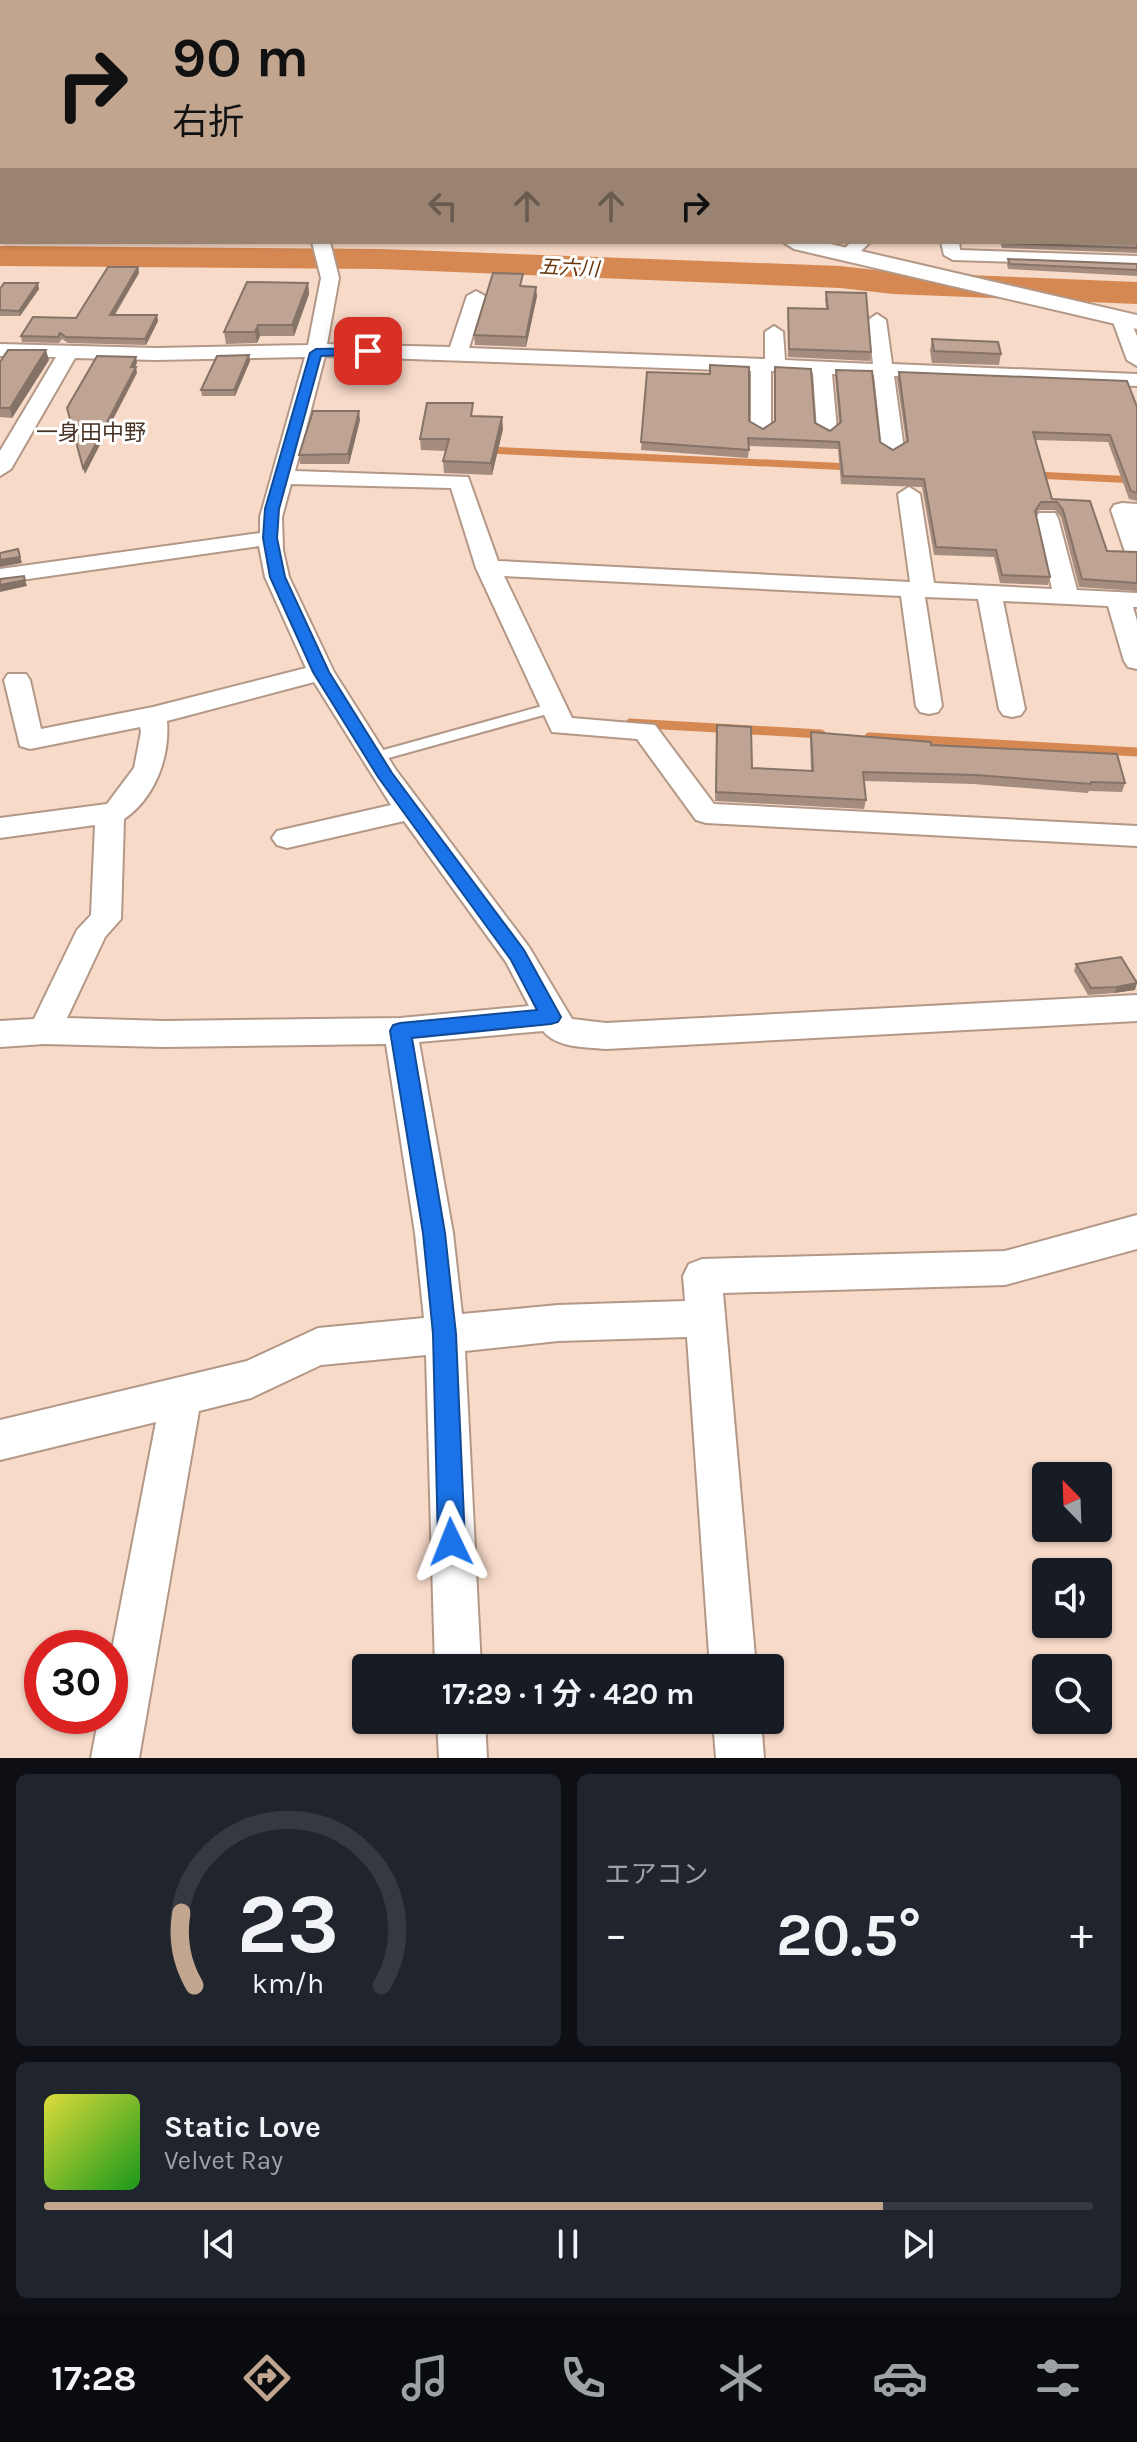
<!DOCTYPE html>
<html lang="ja">
<head>
<meta charset="utf-8">
<style>
  body { margin:0; font-family:Karla,"Noto Sans JP",sans-serif; background:#20242c; color:#f1f3f6; height:100vh; display:flex; flex-direction:column; font-size:30px; white-space:nowrap }
  * { box-sizing:border-box; margin:0 }
  p { font-size:26px; color:#9ea1a6 }
  .icon { flex:none; width:44px; height:44px; fill:none; stroke:currentColor; stroke-width:2; stroke-linecap:round; stroke-linejoin:round }
  .map { position:relative; height:1758px; overflow:hidden }
  .sheet { display:flex; flex-direction:column; gap:16px; padding:16px; background:#0d0f14; flex:1 }
  .sheet>* { flex:none }
  .hud { position:absolute; left:0px; top:0px; width:1138px; height:244px; box-shadow:0 2px 6px #0004; background:#c1a58e; color:#111; overflow:hidden }
  .needle { width:52px; rotate:337deg }
  .buttons { position:absolute; left:1032px; top:1462px; display:grid; gap:16px }
  .buttons a { display:grid; place-items:center; width:80px; height:80px; border-radius:8px; background:#171b24; box-shadow:0 2px 6px #0004; font-size:40px }
  .speed { position:absolute; left:24px; top:1630px; display:flex; gap:16px; font-size:40px; font-weight:700; text-align:center }
  .speed>* { display:grid; place-content:center; width:104px; height:104px; border-radius:50%; background:#171b24; box-shadow:0 2px 6px #0004; line-height:1 }
  .speed .limit { border:12px solid #d22; background:#fff; color:#111 }
  .pin { position:absolute; display:grid; place-items:center; width:68px; height:68px; color:#fff; margin:-34px; border-radius:16px; box-shadow:0 4px 12px #0006 }
  .me { position:absolute; width:88px; margin:-44px; rotate:358deg; stroke-linejoin:round; filter:drop-shadow(0 0 6px #0008) }
  .turn { display:flex; align-items:center; gap:28px; height:168px; padding:0 40px; font-size:36px }
  .turn .icon { width:104px; height:104px; stroke-width:2.5 }
  .turn b { display:block; font-size:56px; line-height:68px }
  .lanes { display:flex; align-items:center; height:76px; padding:0 40px; background:#0003; justify-content:center; gap:40px; direction:ltr }
  .lanes .off { opacity:.35 }
  .big { font-size:60px; font-weight:700; line-height:1.1 }
  .sheet .widget { flex:1; display:flex; flex-direction:column; justify-content:center; gap:12px; min-width:0; padding:0 28px; border-radius:12px; background:#20242c }
  .sheet .dial { align-items:center; gap:0 }
  .dial svg { height:208px; overflow:visible; fill:none; stroke:#363941; stroke-width:7; stroke-linecap:round; text-anchor:middle }
  .dial text { fill:#f1f3f6; stroke:none }
  .song { display:flex; align-items:center; gap:24px }
  .cover { width:96px; height:96px; border-radius:12px; background:linear-gradient(135deg,hsl(60 70% 55%),hsl(120 70% 35%)) }
  .played { height:8px; border-radius:4px; background:linear-gradient(90deg,#c1a58e 80%,#363941 80%) }
  .keys { display:flex; justify-content:space-around; direction:ltr }
  .heat { display:flex; justify-content:space-between; align-items:center; font-size:44px; direction:ltr }
  .sheet .tiles { flex:1; display:grid; gap:16px; grid-template-columns:1fr 1fr }
  .widget:last-child { grid-column:span 2 }
  .trip { position:absolute; left:352px; top:1654px; width:432px; height:80px; border-radius:8px; background:#171b24; box-shadow:0 2px 6px #0004; font-weight:700; line-height:80px; text-align:center }
  .tab-bar { display:flex; height:128px; justify-content:space-around; align-items:center; background:#090b0e; color:#9ea1a6 }
  .tab-bar .icon { width:56px; height:56px }
  .tab-bar .on { color:#c1a58e }
  .tab-bar b { font-size:36px; color:#f1f3f6 }
  .map>svg:first-child { display:block }
</style>
</head>
<body>
<div class="map">
<svg width="1137" height="1758" viewBox="0 0 1137 1758">
  <rect width="100%" height="100%" fill="#f7dac8"/>
  <g fill="none" stroke-linecap="round" stroke-linejoin="round">
    <!-- stream-far1 -->
    <path stroke="#d68852" stroke-width="7" d="M487 450 851 467
      M1035 475 1137 480"/>
    <!-- stream -->
    <path stroke="#d68852" stroke-width="9" d="M630 723 821 734
      M869 737 1137 752"/>
    <!-- river -->
    <path fill="#d68852" fill-rule="evenodd" d="M684 0H715L716 2H685Z
      M1136 102 1137 103V121L1136 120Z
      M0 246 380 249 840 266 893 272 1137 282V304L893 294 840 288 380 269 0 266Z"/>
    <defs>
      <path id="service" d="M553 703 560 708 558 711 374 762 367 757 369 754Z"/>
      <path id="minor" d="M12 0H26L11 2Z
        M716 0H732L715 2Z
        M0 34H2V42H0Z
        M0 83H2V91H0Z
        M1136 170 1137 171V182L1136 181Z
        M0 186H2V196H0Z
        M1136 217H1137V227H1136Z
        M312 242H330L339 278 327 344 450 347 467 296 476 291 485 296 469 348 765 359V332L774 326 783 332 785 360 873 364 868 320 877 314 886 320 892 364 1137 374V386L894 376 904 449 893 455 882 449 874 375 832 374 837 430 827 436 817 430 813 373 771 371V428L761 434 751 428V371L325 356 295 471 468 477 498 561 910 582 898 494 909 487 920 494 934 583 1052 589 1036 518 1039 513H1055L1058 518 1077 590 1137 593V607H1133L1137 621V669L1128 667 1124 661 1108 606 1003 601 1025 709 1021 715 1012 717 1003 715 999 709 978 599 925 597 942 706 938 712 929 714 920 712 916 706 901 596 504 576 572 718 655 725 714 804 1137 826V846L706 823 696 820 637 739 552 732 476 568 451 488 291 484 282 517 283 550 289 577 334 672 396 770 529 947 572 1019 606 1023 1137 995V1021L606 1049C585 1047 557 1048 543 1031L419 1042 453 1233 462 1314 558 1305 685 1301 683 1276 689 1264 702 1259 1005 1251 1137 1215V1249L1005 1285 723 1293 756 1668H710L687 1337 558 1341 465 1351 481 1668H435L426 1355 321 1365 251 1398 199 1411 139 1758H91L99 1716H110V1660L156 1422 0 1460V1420L247 1361 318 1328 424 1318 415 1233 386 1044 164 1047 44 1044 0 1047V1021L34 1019 77 930 91 915 95 825 0 838V818L107 804 134 768 141 732 140 727 30 749 20 746 4 680 8 674H26L30 680 41 729 153 707 306 668 265 577 259 546 0 583V569L260 533V517L305 357 156 360 75 358 11 469 0 476V451L56 357 0 356V344L156 348 308 345 321 278ZM314 682 391 805 277 831 272 838 277 845 287 848 404 821 506 962 529 1006 400 1018 164 1021 67 1018 105 937 121 919 124 819C155 798 170 757 167 721Z
        M851 242H870L853 259H841L838 255Z
        M941 242H959L960 250 1137 256V266L953 260 944 255Z
        M1121 313 1128 315 1137 336V366L1127 360 1112 319Z
        M1122 503 1137 504V559L1129 557 1125 552 1111 510 1114 505Z
        M437 1720H485L487 1758H439Z
        M713 1720H761L764 1758H716Z"/>
      <path id="tertiary" d="M783 242H822L1137 315V329L794 249Z"/>
    </defs>
    <!-- service casing -->
    <use href="#service" stroke="#b39887" stroke-width="4"/>
    <!-- minor casing -->
    <use href="#minor" stroke="#b39887" stroke-width="4"/>
    <!-- tertiary casing -->
    <use href="#tertiary" stroke="#b39887" stroke-width="4"/>
    <!-- path -->
    <path stroke="#8c786c" stroke-width="2" stroke-dasharray="4 2" stroke-linecap="butt" d="M55 0 121 2"/>
    <!-- service -->
    <use href="#service" fill="#fff" fill-rule="evenodd"/>
    <!-- minor -->
    <use href="#minor" fill="#fff" fill-rule="evenodd"/>
    <!-- tertiary -->
    <use href="#tertiary" fill="#fff" fill-rule="evenodd"/>
    <!-- rail -->
    <path stroke="#958074" stroke-width="3" stroke-dasharray="5 3" stroke-linecap="butt" d="M37 2 40 0"/>
  </g>
  <!-- wall -->
  <path fill="#a48d7e" d="M1137 237V253L1002 248 1000 242H1136Z
    M1008 259 1137 264V276L1008 269 1007 265Z
    M138 267 139 273 115 315H157L158 321 146 345 68 343 62 339 59 343 22 342 21 336 76 318Z
    M308 283 309 294 294 336H260L257 343 226 344 224 332Z
    M524 284 523 286 537 296 526 347 475 345 474 335Z
    M0 289H39L20 316H0Z
    M826 292 871 352 870 361 788 357V308L826 309 825 300Z
    M932 339 1001 354 999 365 932 363 930 351Z
    M249 355 250 361 235 396H202L201 390Z
    M49 360 12 418 0 417V362Z
    M775 367 815 423 830 431 839 424 835 377 836 370 880 442 893 450 906 442 897 379 899 372 1137 407V501L1129 499 1108 442 1035 440 1052 499 1090 501 1107 551 1137 552V591L1079 587 1061 517 1055 510H1039L1036 514 1050 577 1048 585 1000 583 994 557 934 555 922 487 841 484 838 449 749 446 748 458 641 450 647 372 749 421 763 429 774 421Z
    M474 416 503 429 492 475 444 473 443 461 446 451 421 450 420 439Z
    M360 420 349 464H300L299 455Z
    M717 725 752 768 811 771 810 740 811 732 931 745 1125 783 1122 792 1089 791 1088 793 973 784 864 781 866 800 864 809 715 801Z
    M1076 964 1135 990 1114 993 1088 995 1074 971Z"/>
  <!-- shaded-wall -->
  <path fill="#867367" d="M138 267 139 273 111 320 110 315Z
    M38 283 39 289 20 316 19 311Z
    M308 283 309 294 294 336 292 325Z
    M536 287 537 296 526 347V337Z
    M157 315 158 321 146 345 145 339Z
    M258 325 260 336 257 343 255 332Z
    M46 350 49 360 12 418 10 408Z
    M249 355 250 361 235 396 234 390Z
    M136 357 137 363 132 373 131 367Z
    M136 367 137 373 85 474 83 468Z
    M359 411 360 420 349 464 348 454Z
    M502 417 503 429 492 475 491 463Z
    M18 549 22 563 0 567V560Z
    M25 580 27 586 0 592V585Z
    M1137 983 1135 990 1114 993 1117 987Z"/>
  <!-- building -->
  <path fill="#bfa493" stroke="#867367" stroke-width="2" d="M1136 235 1137 248 1003 243 1002 242H1136Z
    M1008 259 1137 264V270L1010 264Z
    M108 267H138L110 315H157L145 339 66 337 60 333 58 337 21 336 33 317 76 318Z
    M493 273 523 274 520 286 536 287 526 337 474 335Z
    M247 282 308 283 292 325H258L255 332H224Z
    M4 283H38L19 311 0 310V289Z
    M826 292 866 293 871 352 789 349 788 308 828 309Z
    M932 339 998 342 1001 354 934 351Z
    M8 350H46L10 408H0V362Z
    M249 355 234 390H201L217 356Z
    M97 356 136 357 131 367H136L83 468 67 408Z
    M710 365 749 367V421L763 429 775 421V367L811 369 815 423 830 431 841 422 836 370 872 371 880 442 893 450 908 441 899 372 1127 381 1137 407V493L1131 491 1110 435 1033 432 1052 499 1090 501 1107 551 1137 552V583L1082 579 1063 510 1057 502H1041L1035 511 1050 577 1002 575 996 550 936 547 924 479 843 476 839 442 748 438 749 450 641 442 647 372 710 374Z
    M427 403H473L471 416 502 417 491 463 443 461 449 439H420Z
    M313 411H359L348 454 299 455Z
    M18 549 20 557 0 560V553Z
    M24 576 25 580 0 585V579Z
    M717 725 751 727 752 768 813 771 811 732 931 742V745L1117 754 1125 783 1091 782V784L976 775 863 772 866 800 716 792Z
    M1121 957 1137 983 1117 987 1091 988 1076 964Z"/>
  <!-- route -->
  <path fill="#1a73e8" stroke="#114b97" stroke-width="2" d="M368 348 374 351 372 354 321 356 279 509 277 538 285 577 329 672 392 773 524 950 561 1017 558 1022 551 1024 412 1038 445 1233 456 1334 465 1542 461 1551 451 1555 442 1551 438 1542 433 1334 423 1233 390 1031 393 1025 400 1023 537 1010 511 960 378 777 313 672 270 577 263 538 265 509 310 353 316 349Z"/>
  <g text-anchor="middle" dominant-baseline="central" stroke-width="6" stroke-linejoin="round" paint-order="stroke">
    <!-- far-water labels -->
    <g font-size="20" font-style="italic" fill="#69360c" stroke="#fff">
      <text transform="translate(569 268) rotate(3)">五六川</text>
    </g>
    <!-- far-quarter labels -->
    <g font-size="22" fill="#493325" stroke="#fff">
      <text x="91" y="433">一身田中野</text>
    </g>
  </g>
</svg>
<div class="buttons">
<a><svg class="needle" viewBox="-14 -14 28 28"><path d="M0-13l5 13h-10z" fill="#e53935"/><path d="M0 13l5-13h-10z" fill="#9ea1a6"/></svg></a>
<a><svg class="icon" aria-label="sound" viewBox="0 0 24 24"><path d="M4 9h4l5-4v14l-5-4H4zM17 9q2 3 0 6"/></svg></a>
<a><svg class="icon" aria-label="search" viewBox="0 0 24 24"><circle cx="10" cy="10" r="6"/><path d="M15 15l6 6"/></svg></a>
</div>
<div class="speed"><div class="limit">30</div></div>
<div class="pin" style="left:368px;top:351px;background:#d93025"><svg class="icon" aria-label="arrive" viewBox="0 0 24 24"><path d="M6 21V4h12l-3 4 3 4H6"/></svg></div>
<svg class="me" style="left:451px;top:1542px" viewBox="-20 -20 40 40"><path d="M0-17L14 15 0 8-14 15z" fill="#1a73e8" stroke="#fff" stroke-width="4"/></svg>
<div class="trip">17:29 · 1 分 · 420 m</div>
<div class="hud">
<div class="turn"><svg class="icon" aria-label="right" viewBox="0 0 24 24"><path d="M7 20v-9h11M14 6l5 5-5 5"/></svg><div><b>90 m</b>右折</div></div>
<div class="lanes"><svg class="icon off" aria-label="left" viewBox="0 0 24 24"><path d="M17 20v-9H6M10 6l-5 5 5 5"/></svg><svg class="icon off" aria-label="ahead" viewBox="0 0 24 24"><path d="M12 20V5M6 11l6-6 6 6"/></svg><svg class="icon off" aria-label="ahead" viewBox="0 0 24 24"><path d="M12 20V5M6 11l6-6 6 6"/></svg><svg class="icon" aria-label="right" viewBox="0 0 24 24"><path d="M7 20v-9h11M14 6l5 5-5 5"/></svg></div>
</div>
</div>
<section class="sheet">
<div class="tiles">
<div class="widget dial"><svg viewBox="0 0 100 80">
<path d="M14 69A42 42 0 1 1 86 69"/>
<path d="M14 69A42 42 0 0 1 9 41" stroke="#c1a58e"/>
<text x="50" y="56" font-size="32" font-weight="700">23</text>
<text x="50" y="72" font-size="11">km/h</text>
</svg></div>
<div class="widget"><p>エアコン</p>
<div class="heat"><a>−</a><b class="big">20.5°</b><a>+</a></div>
</div>
<div class="widget">
<div class="song"><i class="cover"></i><div><b>Static Love</b><p>Velvet Ray</p></div></div>
<div class="played"></div>
<div class="keys"><svg class="icon" aria-label="previous" viewBox="0 0 24 24"><path d="M18 5L8 12l10 7zM5 5v14"/></svg><svg class="icon" aria-label="pause" viewBox="0 0 24 24"><path d="M8 5v14M16 5v14"/></svg><svg class="icon" aria-label="next" viewBox="0 0 24 24"><path d="M6 5l10 7-10 7zM19 5v14"/></svg></div>
</div>
</div>
</section>
<nav class="tab-bar">
<b>17:28</b>
<svg class="icon on" aria-label="directions" viewBox="0 0 24 24"><path d="M12 3l9 9-9 9-9-9zM9 14v-3h6M13 9l2 2-2 2"/></svg>
<svg class="icon" aria-label="music" viewBox="0 0 24 24"><path d="M9 18V5l10-2v13"/><circle cx="6" cy="18" r="3"/><circle cx="16" cy="16" r="3"/></svg>
<svg class="icon" aria-label="phone" viewBox="0 0 24 24"><path d="M5 4h4l2 5-3 2q2 4 5 5l2-3 5 2v4C11 20 4 13 5 4z"/></svg>
<svg class="icon" aria-label="climate" viewBox="0 0 24 24"><path d="M12 3v18M4 7l16 10M4 17L20 7"/></svg>
<svg class="icon" aria-label="car" viewBox="0 0 24 24"><path d="M5 17H2v-5l4-1 3-4h7l3 4 3 1v5h-3M9 17h6M6 11h13"/><circle cx="7" cy="17" r="2"/><circle cx="17" cy="17" r="2"/></svg>
<svg class="icon" aria-label="filters" viewBox="0 0 24 24"><path d="M4 7h16M4 17h16"/><circle cx="9" cy="7" r="2"/><circle cx="15" cy="17" r="2"/></svg>
</nav>
</body>
</html>
